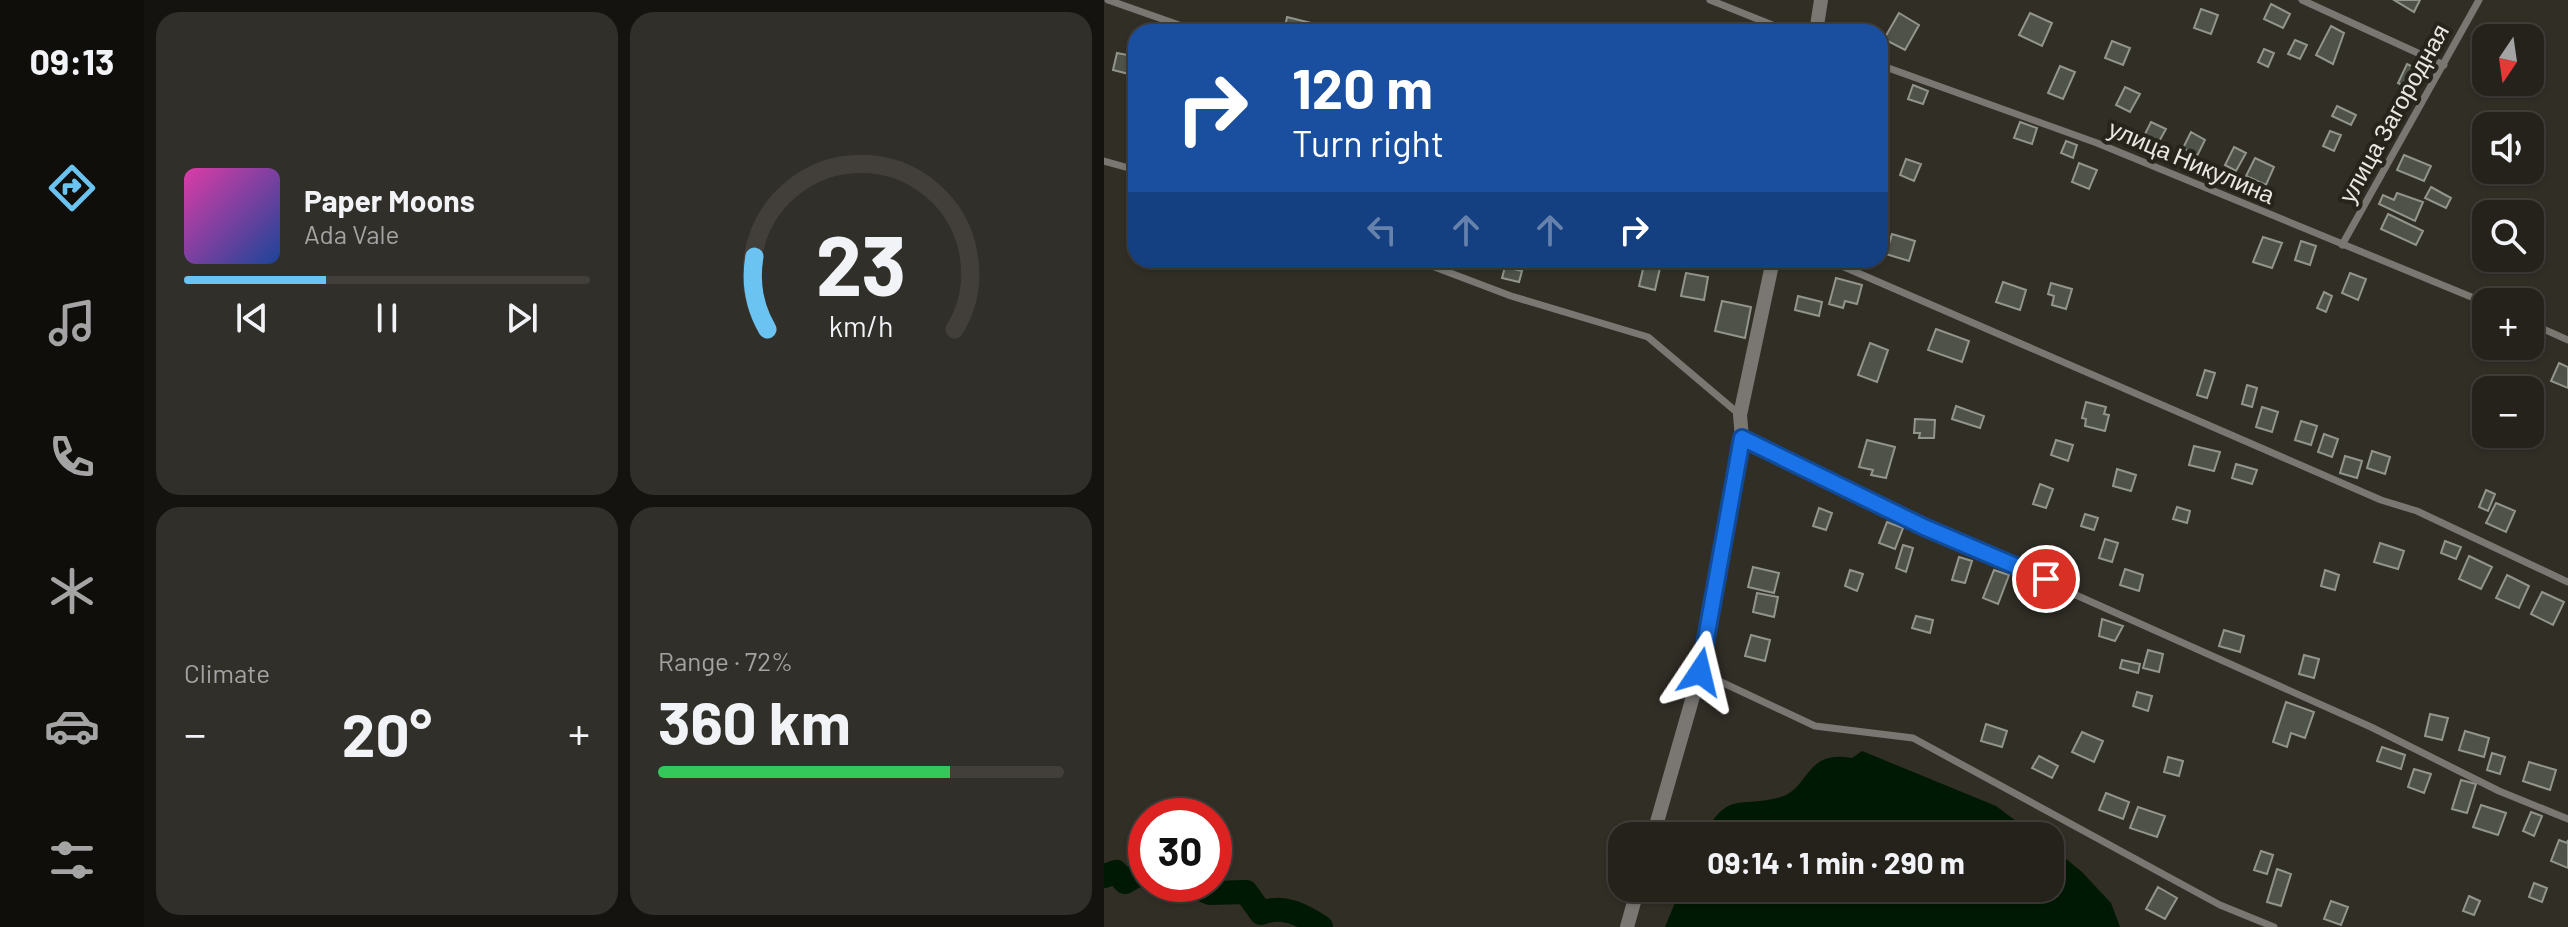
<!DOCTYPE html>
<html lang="en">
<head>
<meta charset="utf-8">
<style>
  body { margin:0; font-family:Barlow,sans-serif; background:#312f29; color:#f1f3f6; height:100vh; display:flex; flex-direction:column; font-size:30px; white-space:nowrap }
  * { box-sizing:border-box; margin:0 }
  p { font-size:26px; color:#a3a4a3 }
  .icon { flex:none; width:44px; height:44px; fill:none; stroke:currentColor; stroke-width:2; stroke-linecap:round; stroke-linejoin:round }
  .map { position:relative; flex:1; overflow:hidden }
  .panel { display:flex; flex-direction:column; gap:12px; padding:12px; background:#14130f; width:960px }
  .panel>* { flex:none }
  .guide { position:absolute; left:24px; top:24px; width:760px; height:244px; border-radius:24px; box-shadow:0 2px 6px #0004,0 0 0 2px #423f3b; background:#1a4fa0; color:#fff; overflow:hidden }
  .needle { width:52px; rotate:193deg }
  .fabs { position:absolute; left:1368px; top:24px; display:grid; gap:16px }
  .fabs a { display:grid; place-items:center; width:72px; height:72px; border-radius:16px; background:#25221c; box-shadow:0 2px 6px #0004,0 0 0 2px #423f3b; font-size:40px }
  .speed { position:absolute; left:24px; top:798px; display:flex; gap:16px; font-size:40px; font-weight:700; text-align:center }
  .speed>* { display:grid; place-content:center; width:104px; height:104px; border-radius:50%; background:#25221c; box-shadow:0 2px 6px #0004,0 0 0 2px #423f3b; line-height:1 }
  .speed .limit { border:12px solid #d22; background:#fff; color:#111 }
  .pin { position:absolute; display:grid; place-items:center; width:68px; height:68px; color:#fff; margin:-34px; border:4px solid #fff; border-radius:50%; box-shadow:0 2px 8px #0007 }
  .me { position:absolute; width:88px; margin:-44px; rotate:10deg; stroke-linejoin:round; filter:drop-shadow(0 0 6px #0008) }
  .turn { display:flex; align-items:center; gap:28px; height:168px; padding:0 32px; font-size:36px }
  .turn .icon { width:104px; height:104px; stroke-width:2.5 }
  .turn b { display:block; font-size:56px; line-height:68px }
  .lanes { display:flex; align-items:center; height:76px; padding:0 32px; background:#0003; justify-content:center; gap:40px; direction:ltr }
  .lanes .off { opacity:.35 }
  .big { font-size:60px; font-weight:700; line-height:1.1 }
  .panel .widget { flex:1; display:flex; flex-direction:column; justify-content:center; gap:12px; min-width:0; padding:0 28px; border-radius:24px; background:#312f29 }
  .panel .dial { align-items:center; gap:0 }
  .dial svg { height:208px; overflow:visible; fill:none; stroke:#423f3b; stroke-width:7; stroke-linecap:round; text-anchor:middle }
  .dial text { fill:#f1f3f6; stroke:none }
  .song { display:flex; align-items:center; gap:24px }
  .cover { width:96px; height:96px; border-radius:12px; background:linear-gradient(135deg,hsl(320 70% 55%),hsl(220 70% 35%)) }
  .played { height:8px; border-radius:4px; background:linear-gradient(90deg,#6bc3f2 35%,#423f3b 35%) }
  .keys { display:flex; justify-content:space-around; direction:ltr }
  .heat { display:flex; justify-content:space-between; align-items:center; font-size:44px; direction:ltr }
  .charge { height:12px; border-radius:6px; background:linear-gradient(90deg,#34c759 72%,#423f3b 0) }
  .panel .tiles { flex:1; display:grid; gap:12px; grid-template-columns:repeat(2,1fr) }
  .trip { position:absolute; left:504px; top:822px; width:456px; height:80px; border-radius:24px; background:#25221c; box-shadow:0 2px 6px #0004,0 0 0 2px #423f3b; font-weight:700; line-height:80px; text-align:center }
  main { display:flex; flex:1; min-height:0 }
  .menu { display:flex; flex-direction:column; width:144px; justify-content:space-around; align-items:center; background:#0f0e0b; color:#a3a4a3 }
  .menu .icon { width:56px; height:56px }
  .menu .current { color:#6bc3f2 }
  .menu b { font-size:36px; color:#f1f3f6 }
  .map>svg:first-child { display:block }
</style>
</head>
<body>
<main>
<nav class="menu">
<b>09:13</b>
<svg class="icon current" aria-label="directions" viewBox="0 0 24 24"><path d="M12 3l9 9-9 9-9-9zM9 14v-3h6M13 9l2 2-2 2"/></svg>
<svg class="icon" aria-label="music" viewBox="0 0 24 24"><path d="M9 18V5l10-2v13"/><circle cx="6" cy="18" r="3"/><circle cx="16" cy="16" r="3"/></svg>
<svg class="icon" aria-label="phone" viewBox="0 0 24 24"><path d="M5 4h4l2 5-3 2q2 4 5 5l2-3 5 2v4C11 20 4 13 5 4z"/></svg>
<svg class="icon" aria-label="climate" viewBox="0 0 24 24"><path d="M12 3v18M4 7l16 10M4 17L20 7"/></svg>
<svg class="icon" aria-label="car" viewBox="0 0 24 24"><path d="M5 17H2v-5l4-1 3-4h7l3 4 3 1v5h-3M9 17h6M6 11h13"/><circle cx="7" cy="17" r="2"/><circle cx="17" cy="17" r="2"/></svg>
<svg class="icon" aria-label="filters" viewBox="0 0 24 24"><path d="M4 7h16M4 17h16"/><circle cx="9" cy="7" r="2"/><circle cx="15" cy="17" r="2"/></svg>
</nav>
<section class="panel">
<div class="tiles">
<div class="widget">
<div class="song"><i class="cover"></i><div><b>Paper Moons</b><p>Ada Vale</p></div></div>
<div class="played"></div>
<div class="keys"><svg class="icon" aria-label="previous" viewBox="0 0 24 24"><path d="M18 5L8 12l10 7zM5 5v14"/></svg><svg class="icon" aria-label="pause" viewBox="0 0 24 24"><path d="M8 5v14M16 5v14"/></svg><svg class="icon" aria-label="next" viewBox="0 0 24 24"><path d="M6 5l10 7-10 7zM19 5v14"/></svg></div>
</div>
<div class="widget dial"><svg viewBox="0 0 100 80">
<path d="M14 69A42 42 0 1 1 86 69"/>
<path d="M14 69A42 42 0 0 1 9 41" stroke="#6bc3f2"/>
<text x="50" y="56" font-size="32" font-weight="700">23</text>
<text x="50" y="72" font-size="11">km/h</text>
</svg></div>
<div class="widget"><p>Climate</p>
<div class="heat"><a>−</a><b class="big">20°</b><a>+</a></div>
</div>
<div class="widget"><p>Range · 72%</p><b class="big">360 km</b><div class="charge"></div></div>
</div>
</section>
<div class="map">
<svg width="1464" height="927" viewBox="0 0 1464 927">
  <rect width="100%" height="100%" fill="#312e26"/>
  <!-- water -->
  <path fill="#001905" d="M758 751 892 806 932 836H599C626 789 634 809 677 797 706 788 701 749 748 758Z
    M946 846 978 872 1007 903 1016 927H561L577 888H946Z"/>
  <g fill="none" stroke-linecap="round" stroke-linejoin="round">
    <!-- river -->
    <path stroke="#001905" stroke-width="24" d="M0 876 12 872 21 882 42 870
      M85 884 106 893 142 892 157 913C179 904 199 915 217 927"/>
  </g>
  <!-- building -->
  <path fill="#4f5249" stroke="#92958b" stroke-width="2" d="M1290 0H1316L1310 12Z
    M1167 4 1186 14 1179 28 1160 19Z
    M1097 9 1114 15 1107 34 1090 28Z
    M795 13 815 25 801 50 780 39Z
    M926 13 948 23 938 46 915 35Z
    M183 17 207 23 205 32H180Z
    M1227 26 1240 33 1229 64 1212 55Z
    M1191 40 1203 45 1196 59 1184 54Z
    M1008 41 1026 48 1019 65 1001 58Z
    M1160 49 1170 53 1164 67 1154 62Z
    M13 53 29 56 25 74 9 70Z
    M1303 64 1321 73 1311 92 1294 83Z
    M956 66 971 72 959 99 944 93Z
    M809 85 824 91 819 104 804 99Z
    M1021 87 1036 94 1026 112 1012 105Z
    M1233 106 1252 115 1247 125 1228 116Z
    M916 122 933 128 928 144 910 138Z
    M1047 122 1062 129 1052 147 1038 140Z
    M1226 131 1237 135 1230 151 1219 146Z
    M1087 132 1101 140 1093 156 1079 148Z
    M962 141 973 145 969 158 957 153Z
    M1130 147 1142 153 1132 171 1121 165Z
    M1300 155 1327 166 1320 181 1293 170Z
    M1151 158 1170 167 1162 185 1142 176Z
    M802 159 817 164 810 181 796 175Z
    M975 163 993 170 985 189 968 182Z
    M1327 187 1347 198 1342 208 1321 198Z
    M1293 193 1319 202 1311 221 1275 204 1279 195 1290 200Z
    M1284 214 1319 231 1312 245 1277 229Z
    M788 234 811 241 805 261 782 254Z
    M1159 237 1178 243 1168 268 1149 262Z
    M1197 241 1212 246 1206 265 1191 260Z
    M540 265 556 268 551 290 535 286Z
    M401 267 418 271 415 282 398 278Z
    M582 273 604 277 600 300 577 296Z
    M1246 273 1262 279 1254 300 1238 293Z
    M732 278 758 285 753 304 741 301 739 308 725 304Z
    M899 282 922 290 916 310 892 302Z
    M947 283 968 289 962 309 948 305 950 296 944 294Z
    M1220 292 1228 296 1222 312 1213 308Z
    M694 296 718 302 715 316 691 310Z
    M618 301 647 307 641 338 611 331Z
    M832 329 865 341 858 362 824 350Z
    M766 343 784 350 773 382 754 375Z
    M1455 363 1464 367V388L1447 381Z
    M1101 370 1111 373 1103 398 1093 395Z
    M1143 385 1153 388 1148 407 1138 404Z
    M982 402 1002 407 1000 414 1005 415 1001 431 981 426 982 419 978 418Z
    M852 406 880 416 876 428 848 419Z
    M1158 407 1174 412 1168 432 1152 427Z
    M811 419 831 420 830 438H815L816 433H810Z
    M1197 421 1213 426 1207 445 1191 440Z
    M1220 434 1234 439 1228 457 1214 452Z
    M763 440 791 447 782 478 767 475 769 470 755 467Z
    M952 440 969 445 964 461 947 455Z
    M1090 446 1116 452 1110 471 1085 465Z
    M1268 451 1286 457 1281 474 1263 468Z
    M1241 456 1258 461 1253 478 1236 473Z
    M1132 464 1153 470 1148 484 1128 478Z
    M1013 469 1032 475 1027 491 1009 486Z
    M936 484 949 489 942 508 929 504Z
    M1382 490 1391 494 1384 511 1375 507Z
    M1392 503 1411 511 1402 532 1382 523Z
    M1073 507 1086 511 1083 523 1069 519Z
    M715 508 728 513 722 530 709 526Z
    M981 514 994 518 990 530 977 526Z
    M783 522 799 528 791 549 775 543Z
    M1001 539 1014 543 1008 562 995 558Z
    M1341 541 1357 547 1352 559 1337 553Z
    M1276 543 1300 551 1294 569 1270 562Z
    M799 545 809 548 802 572 792 568Z
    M1365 556 1388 567 1377 589 1355 579Z
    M855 557 868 561 861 583 848 580Z
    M649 567 675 573 670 593 644 587Z
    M1021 569 1039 575 1035 591 1016 585Z
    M746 570 759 574 753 591 741 586Z
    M890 570 905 575 894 604 879 598Z
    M1221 570 1235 575 1231 590 1217 586Z
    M1403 575 1425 586 1415 608 1392 598Z
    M1438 592 1460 602 1449 625 1427 614Z
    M653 593 674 597 670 617 649 612Z
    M812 616 829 620 826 633 808 628Z
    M998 619 1019 626 1011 641 995 636Z
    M1120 630 1140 636 1136 652 1115 646Z
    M647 635 666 640 661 661 641 656Z
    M1044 650 1059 654 1055 672 1039 668Z
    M1200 655 1215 659 1210 678 1195 674Z
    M1018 660 1036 664 1034 673 1016 668Z
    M1033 692 1048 696 1044 711 1029 706Z
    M1182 702 1210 712 1201 738 1187 733 1183 747 1169 742Z
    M1326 714 1344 718 1338 740 1321 736Z
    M882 724 903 731 898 747 877 741Z
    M1361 731 1385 738 1380 757 1355 750Z
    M978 732 999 741 990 762 968 752Z
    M1278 747 1301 755 1297 769 1273 761Z
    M1388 753 1401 757 1396 774 1383 770Z
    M935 756 954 766 948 778 928 768Z
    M1064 757 1079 761 1075 776 1060 772Z
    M1425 762 1452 770 1446 790 1419 781Z
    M1310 769 1327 774 1320 793 1304 787Z
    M1357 780 1372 784 1363 813 1348 809Z
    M1002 793 1025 802 1019 819 995 810Z
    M1377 805 1402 813 1394 835 1369 827Z
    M1034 807 1061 816 1053 837 1026 828Z
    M1427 812 1438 816 1430 836 1419 831Z
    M1455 840 1463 843 1464 840V868L1447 861Z
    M1157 851 1169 855 1163 874 1150 870Z
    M1173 869 1187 874 1177 906 1163 902Z
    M1430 883 1443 888 1438 902 1425 897Z
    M1054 887 1073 898 1061 919 1042 909Z
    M1365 896 1376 901 1370 915 1359 911Z
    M1227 901 1244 907 1237 925 1220 919Z"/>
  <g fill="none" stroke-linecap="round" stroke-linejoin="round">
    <!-- lane -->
    <path stroke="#7a7773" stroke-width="7" d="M4 0 95 32
      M606 0 686 32
      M1198 0 1340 65
      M776 65 993 143 1382 303
      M0 161 32 170
      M1238 245 1375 0
      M312 260 407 296 544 337 635 414
      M724 260 1277 500 1313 511 1464 582
      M1426 323 1464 340
      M638 438 820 527 1267 727 1395 791 1464 819
      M596 672 711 726 809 738 1116 905 1170 927"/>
    <!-- street -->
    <path stroke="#7a7773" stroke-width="14" d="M712 32 717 0
      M549 836 596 672 638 438 636 415 669 260
      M523 927 534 888"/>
  </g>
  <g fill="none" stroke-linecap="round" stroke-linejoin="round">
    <defs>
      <path id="route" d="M596 672 638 438 820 527 942 579"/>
    </defs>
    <!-- route casing -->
    <use href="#route" stroke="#114b97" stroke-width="20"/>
    <!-- route -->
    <use href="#route" stroke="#1a73e8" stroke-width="14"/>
  </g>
  <g text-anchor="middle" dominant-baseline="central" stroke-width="8" stroke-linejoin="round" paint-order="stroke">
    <!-- street labels -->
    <g font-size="24" fill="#e9e7e2" stroke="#27241c">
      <text transform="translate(1289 113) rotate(-61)">улица Загородная</text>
      <text transform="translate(1088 161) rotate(23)">улица Никулина</text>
    </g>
  </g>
</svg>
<div class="fabs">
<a><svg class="needle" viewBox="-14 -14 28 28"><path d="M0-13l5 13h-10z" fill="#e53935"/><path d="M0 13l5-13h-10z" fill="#a3a4a3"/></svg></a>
<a><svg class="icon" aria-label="sound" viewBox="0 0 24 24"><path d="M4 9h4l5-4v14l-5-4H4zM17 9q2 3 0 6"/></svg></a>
<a><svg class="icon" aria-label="search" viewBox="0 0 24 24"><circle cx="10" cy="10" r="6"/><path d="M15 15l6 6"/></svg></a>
<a>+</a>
<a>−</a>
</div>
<div class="speed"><div class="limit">30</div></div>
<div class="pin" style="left:942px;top:579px;background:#d93025"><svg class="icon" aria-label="arrive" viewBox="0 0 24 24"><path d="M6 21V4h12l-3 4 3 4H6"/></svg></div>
<svg class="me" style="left:596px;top:672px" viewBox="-20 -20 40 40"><path d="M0-17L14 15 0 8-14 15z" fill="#1a73e8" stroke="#fff" stroke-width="4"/></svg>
<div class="trip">09:14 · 1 min · 290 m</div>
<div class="guide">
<div class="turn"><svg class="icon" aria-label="right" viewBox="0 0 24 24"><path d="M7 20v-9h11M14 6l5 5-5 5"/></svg><div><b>120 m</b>Turn right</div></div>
<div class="lanes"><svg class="icon off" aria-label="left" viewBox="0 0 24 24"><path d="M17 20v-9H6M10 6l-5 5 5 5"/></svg><svg class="icon off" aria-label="ahead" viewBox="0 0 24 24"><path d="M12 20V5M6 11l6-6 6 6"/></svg><svg class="icon off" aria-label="ahead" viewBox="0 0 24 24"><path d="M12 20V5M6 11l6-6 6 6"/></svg><svg class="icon" aria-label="right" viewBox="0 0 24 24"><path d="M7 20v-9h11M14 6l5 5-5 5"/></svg></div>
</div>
</div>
</main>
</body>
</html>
